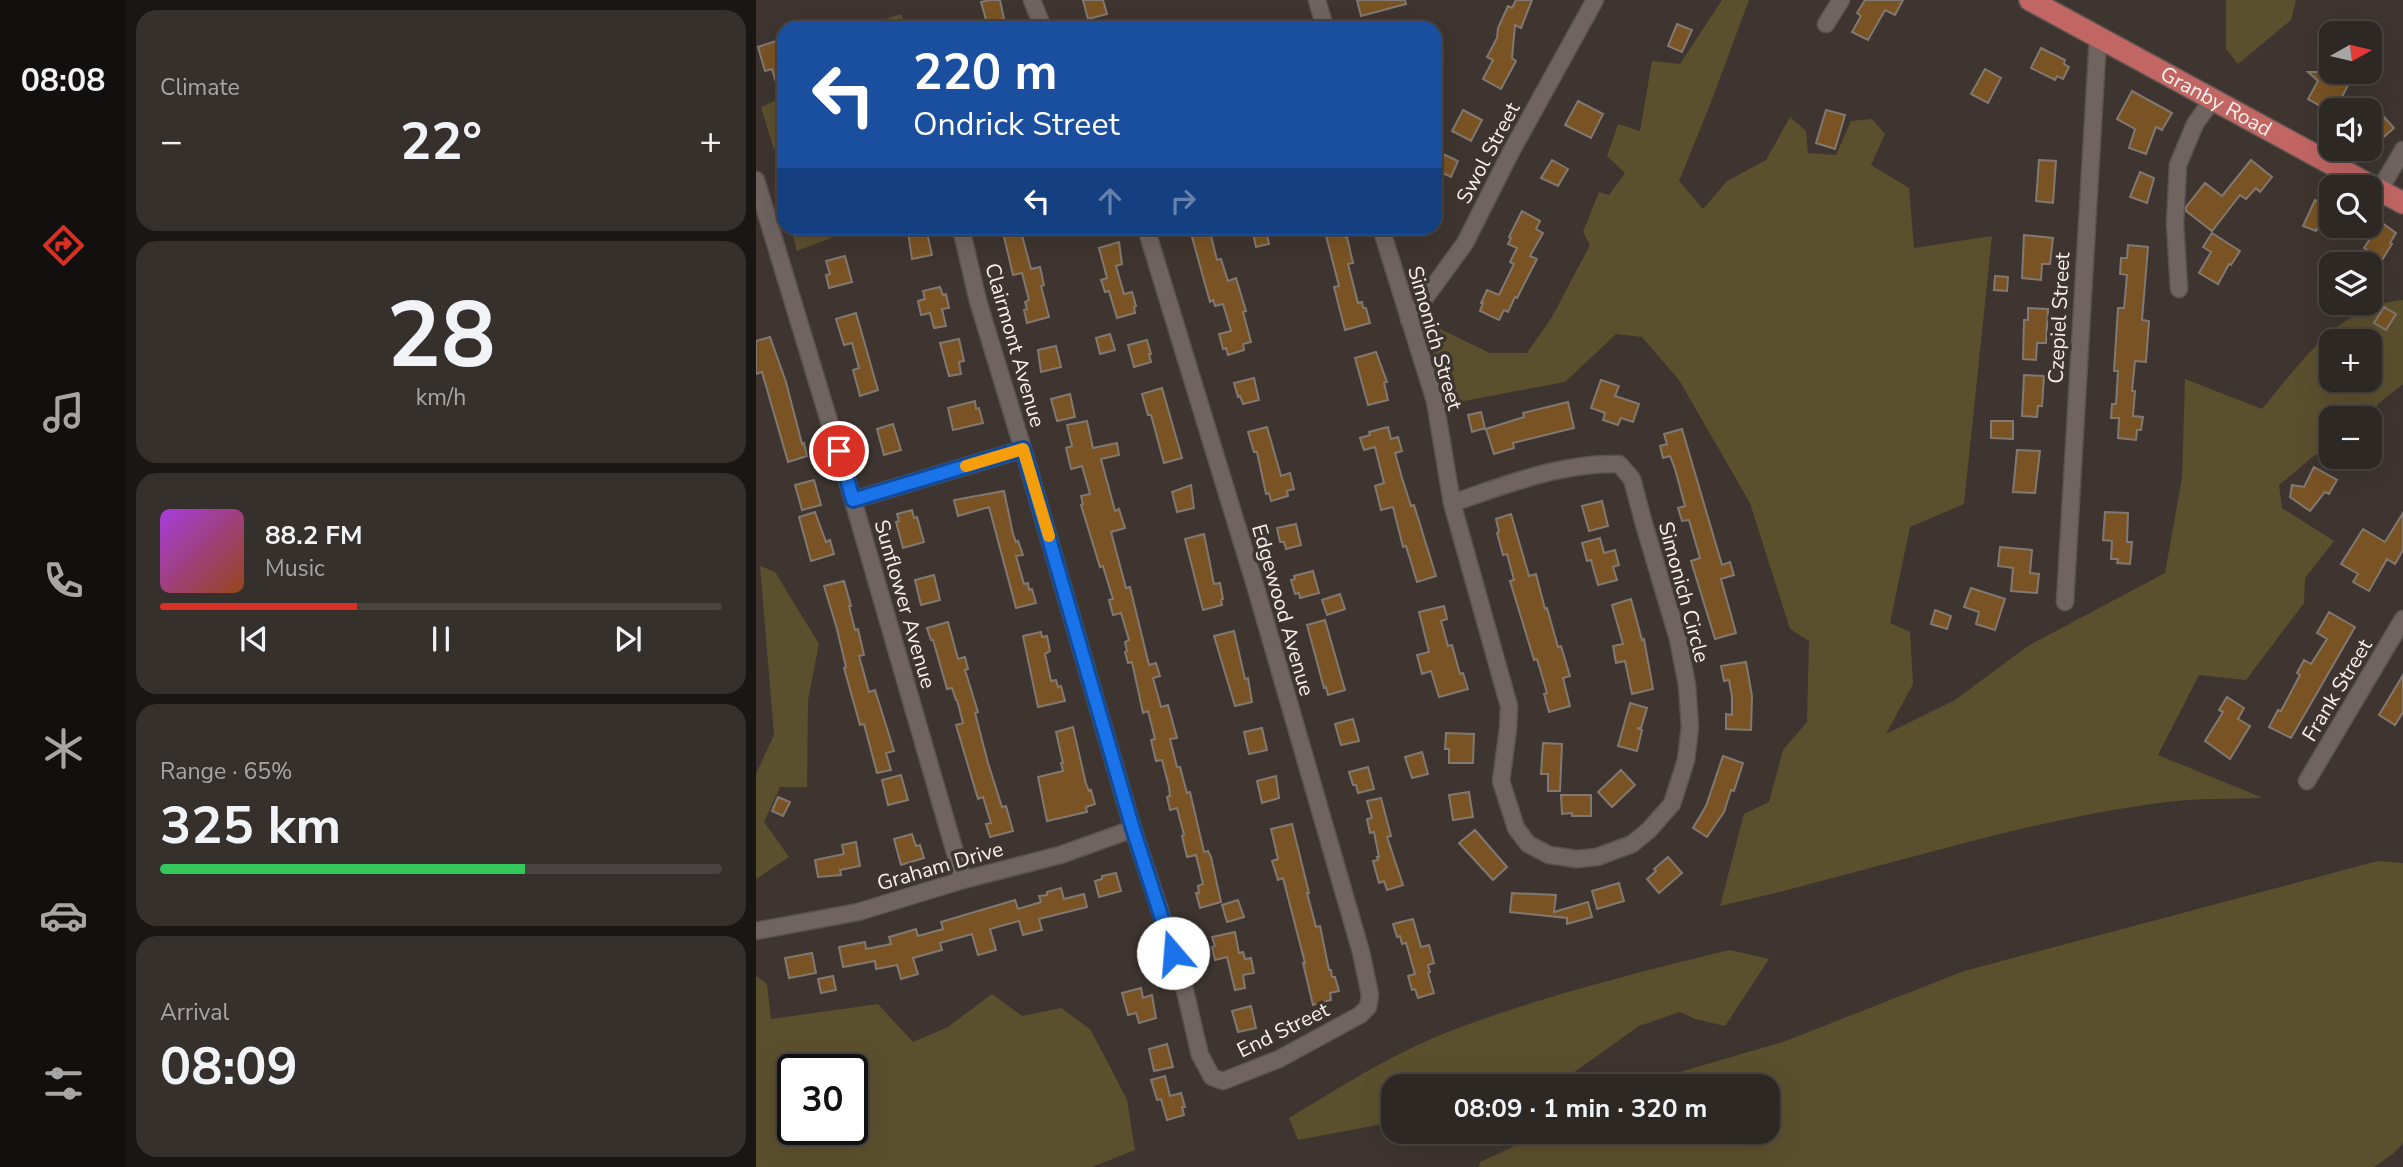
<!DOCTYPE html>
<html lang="en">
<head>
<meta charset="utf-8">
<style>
  body { margin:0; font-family:"Nunito Sans",sans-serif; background:#36302c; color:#f1f3f6; height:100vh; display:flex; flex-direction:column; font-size:26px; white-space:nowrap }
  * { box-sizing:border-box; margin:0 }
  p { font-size:23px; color:#a7a6a6 }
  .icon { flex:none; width:38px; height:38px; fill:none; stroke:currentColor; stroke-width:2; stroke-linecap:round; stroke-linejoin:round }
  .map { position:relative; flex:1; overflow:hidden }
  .details { display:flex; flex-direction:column; gap:10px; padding:10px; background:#191614; width:630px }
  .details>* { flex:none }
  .guide { position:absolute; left:21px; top:21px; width:665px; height:214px; border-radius:21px; box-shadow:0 7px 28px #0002,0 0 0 2px #494441; background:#1a4fa0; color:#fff; overflow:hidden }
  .needle { width:46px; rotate:82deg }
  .tools { position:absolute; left:1563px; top:21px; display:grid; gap:14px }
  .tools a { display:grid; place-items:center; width:63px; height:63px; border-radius:14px; background:#2e2824; box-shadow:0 7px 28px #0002,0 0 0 2px #494441; font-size:35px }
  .speed { position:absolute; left:21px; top:1054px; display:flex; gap:14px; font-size:35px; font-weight:700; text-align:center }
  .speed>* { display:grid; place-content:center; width:91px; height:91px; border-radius:50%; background:#2e2824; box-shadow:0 7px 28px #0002,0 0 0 2px #494441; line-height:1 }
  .speed .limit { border:4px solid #111; border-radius:10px; background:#fff; color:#111 }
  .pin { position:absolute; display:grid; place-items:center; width:60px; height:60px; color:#fff; margin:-30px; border:4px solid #fff; border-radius:50%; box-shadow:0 2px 7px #0007 }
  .me { position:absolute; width:77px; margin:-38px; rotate:342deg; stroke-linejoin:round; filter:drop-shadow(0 0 5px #0008) }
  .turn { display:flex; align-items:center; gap:24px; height:147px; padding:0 21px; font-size:32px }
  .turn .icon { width:91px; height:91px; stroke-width:2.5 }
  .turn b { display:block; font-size:49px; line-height:60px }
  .lanes { display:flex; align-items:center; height:66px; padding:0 21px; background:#0003; justify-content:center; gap:35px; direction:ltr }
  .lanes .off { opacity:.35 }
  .big { font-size:52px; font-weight:700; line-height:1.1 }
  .details .tile { flex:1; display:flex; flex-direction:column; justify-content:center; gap:10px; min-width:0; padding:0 24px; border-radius:21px; background:#36302c }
  .details .dial { align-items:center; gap:0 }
  .dial b { font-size:91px; line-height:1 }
  .song { display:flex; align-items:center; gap:21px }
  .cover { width:84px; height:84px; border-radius:10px; background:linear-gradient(135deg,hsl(280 70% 55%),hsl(20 70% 35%)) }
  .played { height:7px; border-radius:4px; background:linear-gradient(90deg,#d93025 35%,#494441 35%) }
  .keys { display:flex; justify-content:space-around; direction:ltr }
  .heat { display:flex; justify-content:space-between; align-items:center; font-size:38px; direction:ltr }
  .charge { height:10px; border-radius:5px; background:linear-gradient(90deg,#34c759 65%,#494441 0) }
  .trip { position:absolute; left:625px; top:1074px; width:399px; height:70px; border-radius:21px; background:#2e2824; box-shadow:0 7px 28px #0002,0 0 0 2px #494441; font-weight:700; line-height:70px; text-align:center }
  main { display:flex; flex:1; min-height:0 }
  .dock { display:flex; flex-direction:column; width:126px; justify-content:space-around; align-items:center; background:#12100e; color:#a7a6a6 }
  .dock .icon { width:49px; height:49px }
  .dock .selected { color:#d93025 }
  .dock b { font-size:32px; color:#f1f3f6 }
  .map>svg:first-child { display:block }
</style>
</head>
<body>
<main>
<nav class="dock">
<b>08:08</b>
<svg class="icon selected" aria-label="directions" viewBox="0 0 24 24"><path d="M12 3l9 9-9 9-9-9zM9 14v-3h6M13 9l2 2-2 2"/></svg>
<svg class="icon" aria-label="music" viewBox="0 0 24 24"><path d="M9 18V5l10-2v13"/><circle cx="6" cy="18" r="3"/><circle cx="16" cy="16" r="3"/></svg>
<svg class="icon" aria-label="phone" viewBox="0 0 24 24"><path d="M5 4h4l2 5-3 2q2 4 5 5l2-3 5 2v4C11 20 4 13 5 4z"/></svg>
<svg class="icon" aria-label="climate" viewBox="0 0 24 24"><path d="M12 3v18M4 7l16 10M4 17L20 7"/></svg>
<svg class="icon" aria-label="car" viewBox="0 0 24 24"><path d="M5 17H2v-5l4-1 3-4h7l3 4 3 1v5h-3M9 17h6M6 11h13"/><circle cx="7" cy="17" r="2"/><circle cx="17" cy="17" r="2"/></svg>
<svg class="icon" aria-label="filters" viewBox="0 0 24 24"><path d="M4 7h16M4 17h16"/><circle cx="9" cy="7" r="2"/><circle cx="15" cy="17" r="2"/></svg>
</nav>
<section class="details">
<div class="tile"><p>Climate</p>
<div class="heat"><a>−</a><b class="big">22°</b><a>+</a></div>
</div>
<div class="tile dial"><b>28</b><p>km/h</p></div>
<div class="tile">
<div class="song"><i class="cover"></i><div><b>88.2 FM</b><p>Music</p></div></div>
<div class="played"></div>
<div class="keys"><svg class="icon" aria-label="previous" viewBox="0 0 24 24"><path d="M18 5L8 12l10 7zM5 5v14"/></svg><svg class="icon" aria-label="pause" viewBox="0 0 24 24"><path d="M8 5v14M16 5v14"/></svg><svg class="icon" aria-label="next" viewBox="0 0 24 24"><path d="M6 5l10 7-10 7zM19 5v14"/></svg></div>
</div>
<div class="tile"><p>Range · 65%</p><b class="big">325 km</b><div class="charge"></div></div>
<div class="tile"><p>Arrival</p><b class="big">08:09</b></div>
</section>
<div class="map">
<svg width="1647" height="1167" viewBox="0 0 1647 1167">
  <rect width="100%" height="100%" fill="#3e3530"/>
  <!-- green -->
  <path fill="#5b502e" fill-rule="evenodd" d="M966 0H993L952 110 923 181 947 209 971 181 1010 160 1034 117 1050 131 1052 153 1080 155 1095 121 1116 119 1129 134 1115 165 1153 188 1158 248 1236 236 1208 504 1154 527 1134 623 1154 632 1157 684 1130 734 1199 700 1272 646 1409 573 1426 478 1429 379 1506 409C1544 364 1583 305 1647 300V384L1623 403 1613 418H1575V450L1559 455 1523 485 1526 508 1578 541 1549 578 1548 603 1490 680 1443 675 1402 755 1507 798C1475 799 1443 798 1411 802 1259 821 1113 873 964 906L988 814 1013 802 1027 750 1051 722 1053 641 1034 629 994 503 923 380 886 337 860 334 809 382 692 404 674 343 682 328 734 353H771L796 317 834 245 827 232 843 192 853 195 869 173 851 156 862 124 884 131 896 61 924 64ZM1575 341H1614V380H1575Z
    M1470 0H1540L1535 20 1482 64 1470 49Z
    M145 14 152 28H100Z
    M28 97V142L18 150 5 107Z
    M35 228H101L41 251Z
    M4 566 19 572 63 644 52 700 51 787H24L8 822 33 857 0 879V774L18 735Z
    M1622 861 1647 863V1143L1638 1153 1618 1167H723L724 1162 789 1132H1012V1087H889L917 1074 1027 1042 1208 971Z
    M973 950 1013 959 969 1026 939 1019 924 1012 883 1026 817 1073 775 1087H637V1122L542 1140 533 1118C586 1086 639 1052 697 1030 787 996 880 973 973 950Z
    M0 976 11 984 15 1019 122 1004 157 1042 192 1027 236 994 266 1016 305 1008 334 1029 350 1059 371 1100 379 1150 336 1167H0ZM96 1069V1129H37V1069Z"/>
  <!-- building -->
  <path fill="#795324" stroke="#817971" stroke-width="2" d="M234 0H244L248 19 231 23 225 2Z
    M327 0H347L351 14 332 19Z
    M601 0H649L650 4 605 16Z
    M760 0H776L765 28 759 25 756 58 760 61 745 89 727 79 737 60 731 57 741 38 742 28 752 6 756 8Z
    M1109 0H1147L1139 15 1129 10 1112 40 1096 32 1105 16 1101 13Z
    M921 24 936 30 926 52 912 46Z
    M20 41 28 67V98L25 99 16 69 9 71 2 47Z
    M1285 48 1309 60 1308 64 1313 67 1307 79 1301 76 1299 80 1275 68Z
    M1229 69 1245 78 1232 103 1215 94Z
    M1552 72H1599L1579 110H1575V112L1552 99 1562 81Z
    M1376 91 1416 113 1406 130 1400 127 1390 154 1373 148 1379 129 1361 119Z
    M822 101 847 114 835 138 809 125Z
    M707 110 726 120 715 141 696 131Z
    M1070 110 1089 115 1079 149 1060 143Z
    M1628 117 1638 128 1621 143 1614 135V130Z
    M687 154 702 161 695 177 680 170Z
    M796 160 812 169 802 186 785 178Z
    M1283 160 1300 161 1297 203 1280 201Z
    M1495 160 1516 177 1504 192 1500 188 1490 199 1484 195 1456 231 1430 211V207L1449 183 1466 196Z
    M1384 172 1398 178 1391 203 1374 197Z
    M1565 198 1575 203V213L1569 226 1564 223 1560 231 1547 226 1559 200 1563 202Z
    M766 211 784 221 780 229 787 233 774 256 781 259 761 298 759 297 752 312 748 310 743 320 724 311 727 303H725L731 290 743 295 758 264 754 262 761 248 752 244 755 238 753 237Z
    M1625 222 1640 233 1634 243 1636 244 1626 260 1608 248Z
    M246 228H264L275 269 284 267 288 285 285 286 293 317 271 323 268 310 271 309 269 302 273 300 266 273 257 275Z
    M568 228H585L588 237H591L597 263 592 264 602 303 606 302 607 308H610L614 323 589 330 578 287 583 286Z
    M166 229 167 234 171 233 176 255 156 259 152 232Z
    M510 230 513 244 500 247 497 234Z
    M454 232 461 260 465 259 472 281 480 278 490 311 487 312 495 342 487 344 488 350 472 355 470 348 467 349 463 334 475 331 467 304 459 306 457 300 454 302 436 237Z
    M1456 233 1484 251 1475 265 1473 264 1462 284 1443 273 1455 252 1447 247Z
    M1268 235 1297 238 1294 264H1286L1285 280 1266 278Z
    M363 242 366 264 360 266 368 294 376 292 380 306 378 307 379 313 361 318 353 291 349 292 345 280 351 278 343 248Z
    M1372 245 1392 247 1386 320 1393 321 1390 362 1379 361 1376 391H1379L1377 416 1387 417 1385 430H1381L1380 440 1362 438 1363 418H1355L1356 404H1360L1362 371H1358L1362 308H1368L1371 275 1364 274 1365 258H1371Z
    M89 256 96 282 73 288 70 275 74 274 70 261Z
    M1239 276 1252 277 1251 291 1238 290Z
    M184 287 187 295 190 294 193 308 186 309 190 326 178 328 174 313 165 315 162 301 169 299 167 291Z
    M1628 307 1640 314 1630 330 1618 323Z
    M1272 308 1292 309 1290 343H1281L1280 360 1267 359 1268 320H1272Z
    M100 313 122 390 104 396 97 370 103 368 96 343 88 345 80 319Z
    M354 334 359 350 344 354 340 338Z
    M14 337 30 382 46 444 48 443 51 456 32 462 6 372 0 374V341Z
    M203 339 208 361 203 362 205 374 193 376 184 343Z
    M391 340 395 354H393L395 362 378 367 372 345Z
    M300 346 305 367 285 372 282 350Z
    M620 352 631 382 628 383 632 400 612 405 599 358Z
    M1268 375 1288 376 1286 406H1282L1281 417 1266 416Z
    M498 378 503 400 487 404 484 396 482 397 478 383Z
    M845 380 863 386 859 396 883 404 877 422 865 418 862 425 847 420 849 413 835 408Z
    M406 388 426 458 408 463 395 415H392L386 394Z
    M314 394 319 417 301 421 295 399Z
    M219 401 220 409 223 408 227 423 197 430 192 408Z
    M812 402 818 428 757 443 758 448 738 454 730 429 768 417 767 413Z
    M725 412 729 428 716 432 712 415Z
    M331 421 337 448 361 443 363 455 345 459 359 511 363 509 369 528 355 532 370 588 374 587 393 665 400 663 404 676 397 678 405 707 412 705 421 738 414 739 421 767H424L431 793 434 792 448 852 452 851 455 857 465 902 444 908 440 893H443L442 886 447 884 440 855 431 857 426 836 428 835 421 808 414 810 411 797 414 796 413 787 406 760 400 761 395 740 399 739 392 711 387 713 376 662 372 663 369 652 371 651 369 642 373 640 365 613 357 615 353 600 357 599 349 573 347 566 344 567 325 505 327 504 325 496 334 494 326 466 315 469 310 448 316 446 311 425Z
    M1235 421H1257V439L1235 438Z
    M137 424 145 450 128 455 121 429Z
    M511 427 525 476 534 473 538 489 531 491 532 496 515 501 513 493 510 494 501 452H498L492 432Z
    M632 427 635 439 642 437 646 451 639 453 646 478 655 506 658 505 680 576 661 582 650 546 647 547 637 507 625 510 619 486 628 483 619 447 608 450 604 438 614 435 613 432Z
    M926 429 966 565 974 562 978 575 965 579 980 633 959 639 935 561 944 558 933 520 926 521 922 508 929 506 919 469 914 456 907 458 904 446 911 444 908 434Z
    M1261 450 1284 451 1279 493 1257 492Z
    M1558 467 1581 480 1573 494 1569 492 1554 511 1534 497 1536 485 1548 487Z
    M58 480 65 505 46 510 39 485Z
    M435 485 438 508 421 512 416 492Z
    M248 491 257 534 260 542 262 541 267 555 260 556 268 584 272 583 273 590 276 589 280 603 260 608 233 507 202 516 198 500Z
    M846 501 852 526 833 531 826 506Z
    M156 510 158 518 161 517 168 542 147 548 140 522 143 521 141 514Z
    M59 512 70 542 74 540 78 554 55 561 43 517Z
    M1349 512 1372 513 1371 542H1376L1374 564 1361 563 1362 559H1355L1356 541 1347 540Z
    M1647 513V550L1639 564 1631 559 1613 591 1597 582 1602 574 1585 564 1607 529 1629 542Z
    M755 514 773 576 780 574 789 609 791 608 802 647 805 646 814 676 807 678 814 706 793 712 788 694 791 693 781 659 778 660 754 581 758 580 751 554 747 555 741 533 743 532 740 519Z
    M540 524 545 545 530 549 528 542H524L521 528Z
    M448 534 458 584 464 583 467 599 465 600 466 605 447 610 429 539Z
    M844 538 848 553 859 550 863 565 857 567 861 580 842 585 835 560 831 561 826 543Z
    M1244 547 1276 550 1274 573 1283 574 1281 593 1255 591 1257 568 1242 566Z
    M557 571 563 593 544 598 543 593 539 594 535 580 539 579 538 576Z
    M178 575 184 600 165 605 159 580Z
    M88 581 95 606H93L99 630 102 629 108 655 103 656 107 670 113 692 119 690 138 751 130 753 135 770 121 773 108 724 104 725 88 668 90 667 81 629 68 586Z
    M1215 588 1249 599 1239 630 1220 624 1223 612 1208 607Z
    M584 594 589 609 571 615 566 600Z
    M875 599 886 640 888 639 897 689 876 694 869 661 860 663 857 646 867 644 856 605Z
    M688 606 691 619 685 621 692 646 696 645 704 674 707 673 712 689 683 697 675 671 666 674 661 655 673 652 663 612Z
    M1179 610 1195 616 1191 629 1175 624Z
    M1573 612 1599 627 1535 738 1513 727 1522 710 1525 711 1544 675 1541 673 1548 660 1555 664 1571 639 1561 633Z
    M569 620 589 690 572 695 570 687 568 688 551 625Z
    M192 622 202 659 209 657 212 669 209 670 222 712 219 713 232 763 246 807 250 806 257 831 234 837 230 824 235 823 227 797 222 799 200 725 207 723 201 700H200L196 688 191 689 177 640H175L171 628Z
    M478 631 489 679 492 678 496 702 479 706 458 636Z
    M285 632 286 637 291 636 294 651 289 654 295 681 300 680 302 687 305 686 309 701 282 707 267 636Z
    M990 662 996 696 995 730 970 729V714L976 715V696L973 680 968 681 965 666Z
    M1647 675V712L1639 725 1623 715Z
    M1471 697 1488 708 1482 719 1494 726 1474 759 1449 741 1467 712 1463 710Z
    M874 703 891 708 885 728H881L886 730 881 751 862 746Z
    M597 719 603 741 585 745 579 724Z
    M317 727 330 784 333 791 335 790 339 804 330 807 331 812 291 821 282 777 307 771 305 763H307L300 732Z
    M506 728 511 750 493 754 488 732Z
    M690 733 718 734 717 763H693V749H689Z
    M787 743 806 744 804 791H792V774H785Z
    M666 752 672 774 656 778 649 757Z
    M967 756 987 763 978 791 975 790 968 812 951 837 937 828 950 806Z
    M612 767 618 789 602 793 600 785H597L593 772Z
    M865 770 879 785 856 807 842 792Z
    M145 775 152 800 132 805 126 780Z
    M520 776 523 798 506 803 501 781Z
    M713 792 717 817 697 820 693 795Z
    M805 795H835V816H816V813L806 814Z
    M22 797 34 802 27 816 16 811Z
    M625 798 635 836 631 837 647 885 631 890 628 881 623 883 617 861 622 860 621 857H623L618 832 614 833 611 819 616 818 611 801Z
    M536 824 553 893H551L560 927 564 926 573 970H575L576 977H579L583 991 574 993 575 1000 557 1005 547 963H549L527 878 522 880 516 861 522 859 515 829Z
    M719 830 751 867 737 880 703 843Z
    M156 834 160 846 164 845 168 858 145 865 138 839Z
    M100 842 104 866 84 870 85 875 62 877 59 860 88 854 86 845Z
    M912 857 926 873 903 893 891 879 900 871 898 869Z
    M360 873 365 891 343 897 339 881 346 879V876Z
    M863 883 868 901 841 909 836 891Z
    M305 888 308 899 328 894 331 907 283 919 286 930 267 935 263 921 234 929 240 950 222 955 216 934 184 943 186 950 157 958 162 974 145 979 141 965 120 969 119 961 87 967 83 947 109 942 110 949 135 944 133 937 160 929 162 936 187 929 185 922 259 900 262 909 285 902 283 896 291 895V892Z
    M756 893 800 895 798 912 832 902 836 917 811 924V918L754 912Z
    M482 900 488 917 471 922 466 905Z
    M657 919 665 947 673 945 678 963 672 965 674 972 672 973 678 993 662 998 659 989 656 990 652 976 659 974 650 943 646 944 644 936 641 937 637 924Z
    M479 932 483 953 487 952 489 959 495 958 498 973 487 975 489 988 479 990 471 957 459 960 456 947 459 946 456 937Z
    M56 953 60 973 33 978 29 958Z
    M77 976 80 990 65 993 62 979Z
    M385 988 387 998 396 995 400 1018 383 1023 380 1013 372 1015 366 993Z
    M495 1006 500 1028 482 1032 476 1011Z
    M411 1044 417 1067 398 1071 393 1049Z
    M409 1076 414 1096 425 1093 429 1107H426L428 1115 411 1120 405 1099 401 1100 395 1080Z"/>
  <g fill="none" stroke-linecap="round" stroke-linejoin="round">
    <defs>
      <path id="minor" d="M276 0 287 28
        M561 0 569 28
        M1070 24 1085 0
        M0 180 97 500 207 880
        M1624 189 1647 150
        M205 228 222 301 267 449 377 829 426 978 444 1055 456 1077 467 1081 523 1059 604 1015 612 1007 614 995 605 952 499 585 390 228
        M625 228 679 401 696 503 753 706 752 729 745 781 760 828 772 844 793 855 821 859 841 857 876 844 893 830 916 804 930 760 934 727 931 685 922 639 888 524 876 479 863 464C806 462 750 485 696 503
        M1423 289 1419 223 1422 165 1439 124 1457 99
        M653 320 709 243 756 150 839 0
        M97 500 267 449
        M1309 602 1342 37
        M1551 781 1647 619
        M0 931 102 912 207 880 304 855 377 829"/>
      <g id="major">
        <path id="s1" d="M1274 0 1647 203"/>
      </g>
    </defs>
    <!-- minor casing -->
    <use href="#minor" stroke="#5b534f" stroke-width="19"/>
    <!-- major casing -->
    <use href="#major" stroke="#5b534f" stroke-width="24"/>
    <!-- minor -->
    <use href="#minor" stroke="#6f645f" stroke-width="16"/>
    <!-- major -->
    <use href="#major" stroke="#c26664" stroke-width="21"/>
  </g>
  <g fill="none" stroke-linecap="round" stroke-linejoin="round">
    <defs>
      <path id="route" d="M83 451 97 500 267 449 377 829 417 953"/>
    </defs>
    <!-- route casing -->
    <use href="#route" stroke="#114b97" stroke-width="18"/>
    <!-- route -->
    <use href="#route" stroke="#1a73e8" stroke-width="12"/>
    <!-- slow -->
    <path stroke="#f59e0b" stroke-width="12" d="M210 466 267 449 293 536"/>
  </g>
  <g text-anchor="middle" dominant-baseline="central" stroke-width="7" stroke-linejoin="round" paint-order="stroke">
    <!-- street labels -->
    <g font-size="21" fill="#f6f0ed" stroke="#3e3530">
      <text stroke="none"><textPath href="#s1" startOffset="212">Granby Road</textPath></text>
      <text transform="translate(732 153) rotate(-62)">Swol Street</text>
      <text transform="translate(1303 318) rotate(-87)">Czepiel Street</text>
      <text transform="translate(679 338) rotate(74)">Simonich Street</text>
      <text transform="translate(259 345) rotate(74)">Clairmont Avenue</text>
      <text transform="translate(928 592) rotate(75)">Simonich Circle</text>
      <text transform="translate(149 604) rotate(74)">Sunflower Avenue</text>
      <text transform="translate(527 610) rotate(74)">Edgewood Avenue</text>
      <text transform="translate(1581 690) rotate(-59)">Frank Street</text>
      <text transform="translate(184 866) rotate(-16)">Graham Drive</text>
      <text transform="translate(527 1030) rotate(-26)">End Street</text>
    </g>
  </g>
</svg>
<div class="tools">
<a><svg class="needle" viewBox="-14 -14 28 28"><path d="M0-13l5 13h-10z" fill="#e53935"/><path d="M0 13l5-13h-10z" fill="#a7a6a6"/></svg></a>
<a><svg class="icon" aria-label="sound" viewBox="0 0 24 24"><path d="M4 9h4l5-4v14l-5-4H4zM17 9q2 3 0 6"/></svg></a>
<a><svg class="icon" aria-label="search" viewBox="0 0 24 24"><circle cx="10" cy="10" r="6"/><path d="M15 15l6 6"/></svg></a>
<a><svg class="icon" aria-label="layers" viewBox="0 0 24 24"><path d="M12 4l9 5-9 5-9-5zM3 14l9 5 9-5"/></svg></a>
<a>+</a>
<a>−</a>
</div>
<div class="speed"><div class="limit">30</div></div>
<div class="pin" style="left:83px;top:451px;background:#d93025"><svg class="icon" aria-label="arrive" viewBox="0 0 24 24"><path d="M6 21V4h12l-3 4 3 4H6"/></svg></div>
<svg class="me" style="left:417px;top:953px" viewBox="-20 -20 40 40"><circle r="19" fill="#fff"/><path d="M0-13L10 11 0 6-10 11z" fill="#1a73e8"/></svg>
<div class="trip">08:09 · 1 min · 320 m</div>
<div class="guide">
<div class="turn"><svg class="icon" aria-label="left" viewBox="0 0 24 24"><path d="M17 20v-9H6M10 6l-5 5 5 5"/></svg><div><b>220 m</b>Ondrick Street</div></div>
<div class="lanes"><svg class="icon" aria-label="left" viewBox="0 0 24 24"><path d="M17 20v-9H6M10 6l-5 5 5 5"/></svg><svg class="icon off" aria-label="ahead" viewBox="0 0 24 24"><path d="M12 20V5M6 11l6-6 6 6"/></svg><svg class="icon off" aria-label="right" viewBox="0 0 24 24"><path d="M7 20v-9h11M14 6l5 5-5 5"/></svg></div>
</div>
</div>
</main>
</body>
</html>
